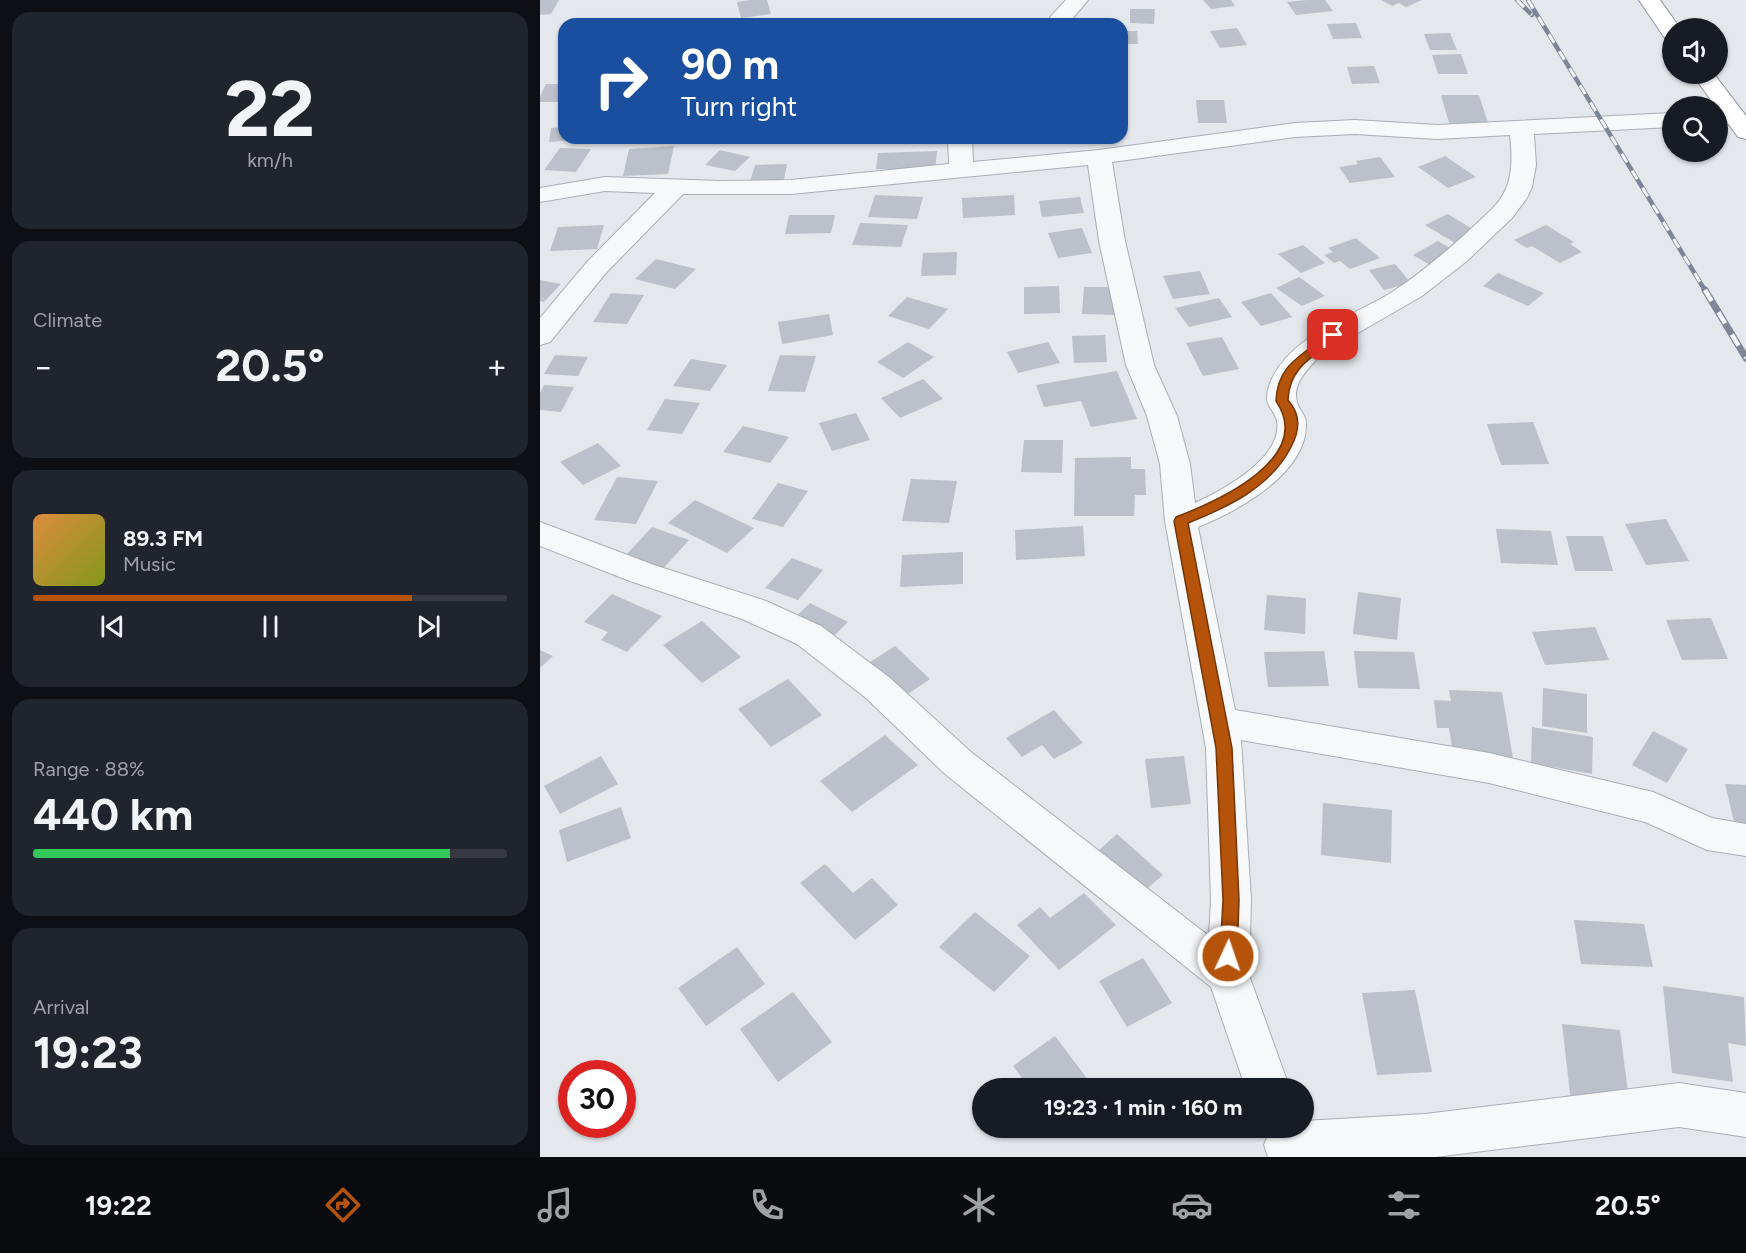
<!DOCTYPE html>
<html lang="en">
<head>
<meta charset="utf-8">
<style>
  body { margin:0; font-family:Figtree,sans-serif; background:#20242c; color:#f1f3f6; height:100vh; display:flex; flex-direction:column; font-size:22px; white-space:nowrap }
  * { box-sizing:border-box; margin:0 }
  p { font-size:20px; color:#9ea1a6 }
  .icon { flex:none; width:33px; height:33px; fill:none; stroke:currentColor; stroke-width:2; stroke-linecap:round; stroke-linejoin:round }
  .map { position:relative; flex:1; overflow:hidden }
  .sheet { display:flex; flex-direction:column; gap:12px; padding:12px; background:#0d0f14; width:540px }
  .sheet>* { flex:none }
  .guide { position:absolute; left:18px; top:18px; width:570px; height:126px; border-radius:18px; box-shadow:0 2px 4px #0004; background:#1a4fa0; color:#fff; overflow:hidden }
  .tools { position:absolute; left:1122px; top:18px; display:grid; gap:12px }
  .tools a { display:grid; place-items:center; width:66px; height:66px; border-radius:50%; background:#171b24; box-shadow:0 2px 4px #0004; font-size:30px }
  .speed { position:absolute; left:18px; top:1060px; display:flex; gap:12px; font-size:30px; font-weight:700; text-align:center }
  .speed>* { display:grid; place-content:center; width:78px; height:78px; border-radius:50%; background:#171b24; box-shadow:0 2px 4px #0004; line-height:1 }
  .speed .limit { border:9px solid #d22; background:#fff; color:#111 }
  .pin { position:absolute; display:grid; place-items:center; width:51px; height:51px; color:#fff; margin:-26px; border-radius:12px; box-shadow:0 3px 9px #0006 }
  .me { position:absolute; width:66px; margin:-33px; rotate:3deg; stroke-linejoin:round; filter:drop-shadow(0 0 4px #0008) }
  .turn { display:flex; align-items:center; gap:21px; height:126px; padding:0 24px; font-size:27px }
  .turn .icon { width:78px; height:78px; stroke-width:2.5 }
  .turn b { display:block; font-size:42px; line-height:51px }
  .big { font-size:45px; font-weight:700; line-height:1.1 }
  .sheet .card { flex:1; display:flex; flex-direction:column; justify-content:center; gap:9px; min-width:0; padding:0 21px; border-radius:18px; background:#20242c }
  .sheet .dial { align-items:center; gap:0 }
  .dial b { font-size:78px; line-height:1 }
  .song { display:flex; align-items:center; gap:18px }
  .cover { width:72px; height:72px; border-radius:9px; background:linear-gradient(135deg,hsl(30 70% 55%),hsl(70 70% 35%)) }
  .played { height:6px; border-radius:3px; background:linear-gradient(90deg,#b45309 80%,#363941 80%) }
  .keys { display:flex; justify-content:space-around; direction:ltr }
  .heat { display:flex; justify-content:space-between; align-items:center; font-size:33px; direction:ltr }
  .charge { height:9px; border-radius:4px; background:linear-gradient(90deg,#34c759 88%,#363941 0) }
  .trip { position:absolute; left:432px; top:1078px; width:342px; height:60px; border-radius:30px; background:#171b24; box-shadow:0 2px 4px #0004; font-weight:700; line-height:60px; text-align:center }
  .tab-bar { display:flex; height:96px; justify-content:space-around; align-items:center; background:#090b0e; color:#9ea1a6 }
  .tab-bar .icon { width:42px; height:42px }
  .tab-bar .current { color:#b45309 }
  .tab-bar b { font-size:27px; color:#f1f3f6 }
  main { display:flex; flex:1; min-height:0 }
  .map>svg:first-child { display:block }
</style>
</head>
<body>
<main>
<section class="sheet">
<div class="card dial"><b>22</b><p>km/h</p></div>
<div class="card"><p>Climate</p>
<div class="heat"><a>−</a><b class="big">20.5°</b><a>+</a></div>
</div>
<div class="card">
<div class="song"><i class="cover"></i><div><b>89.3 FM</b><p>Music</p></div></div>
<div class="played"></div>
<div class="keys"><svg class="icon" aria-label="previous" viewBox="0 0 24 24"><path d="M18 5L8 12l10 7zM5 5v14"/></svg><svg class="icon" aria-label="pause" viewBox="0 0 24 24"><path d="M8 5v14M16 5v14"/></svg><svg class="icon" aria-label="next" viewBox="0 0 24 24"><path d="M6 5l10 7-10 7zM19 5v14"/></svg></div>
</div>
<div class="card"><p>Range · 88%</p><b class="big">440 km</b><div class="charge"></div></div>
<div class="card"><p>Arrival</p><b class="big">19:23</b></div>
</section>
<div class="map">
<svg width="1206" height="1157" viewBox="0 0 1206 1157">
  <rect width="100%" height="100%" fill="#e4e7ec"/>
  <!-- building -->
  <path fill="#bbc0ca" d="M0 0H19L11 14 0 15Z
    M210 0H227L231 14 201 18 197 2Z
    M663 0H691L695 6 671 9Z
    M767 0H785L793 11 756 15 747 2Z
    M841 0H882L866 7 859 3 852 6Z
    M590 9H615L614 24 590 23Z
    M816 23 822 38 793 39 787 24Z
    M697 28 707 45 680 48 670 31Z
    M582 31H597L598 44H582Z
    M910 33 917 50H890L884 34Z
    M921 54 928 74H898L892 55Z
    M834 66 840 83 812 84 807 67Z
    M6 84H24V91L18 102H0V96Z
    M901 95H939L948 123H909Z
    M656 100H684L687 123H658Z
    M24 127V138L33 140 9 142 11 128Z
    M134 146 128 174 83 176 89 149Z
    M20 148 51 149 36 172 4 170Z
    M180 150 210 157 195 171 165 165Z
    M397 151 395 171 361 172V169H336L338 153Z
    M905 156 936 177 908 188 878 167Z
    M840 157 855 177 810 183 799 167 818 164 816 161Z
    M247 164 243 184 209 185 215 165Z
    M335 195 383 197 377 219 328 217Z
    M474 195 475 215 423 218 422 198Z
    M540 197 544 213 502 217 499 201Z
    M908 214 937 232 915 243 885 225Z
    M249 215H295L291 233 245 234Z
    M320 223 368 225 361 247 312 245Z
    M64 225 57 249 10 251 18 227Z
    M1006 225 1034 242 1030 244 1042 252 1020 263 992 246 987 248 974 240Z
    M542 228 552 253 518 258 508 233Z
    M816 238 840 258 810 269 800 261 794 263 784 255 793 252 788 248Z
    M898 241 922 255 897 269 873 255Z
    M763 245 785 263 761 273 738 254Z
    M417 252 416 275 381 276 383 253Z
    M116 259 156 269 135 289 95 279Z
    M855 264 871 283 844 290 829 270Z
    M660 271 670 294 633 299 623 276Z
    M958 273 1004 293 988 306 943 286Z
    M759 277 785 296 762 306 736 288Z
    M0 280 21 284 4 302 0 301Z
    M519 286 520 313 484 314V287Z
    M544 287H577L576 315 542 314Z
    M71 293 104 295 87 324 53 322Z
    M731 293 752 317 721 326 701 302Z
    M367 297 408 309 389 329 348 316Z
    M679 298 692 317 649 327 635 308Z
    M289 314 293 335 242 344 238 322Z
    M565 335 567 362 534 363 532 336Z
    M682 337 699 369 663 376 646 343Z
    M368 342 394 357 363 378 337 362Z
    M508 342 520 363 478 373 467 352Z
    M15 355 48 357 38 376 4 374Z
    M240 355 276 356 265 392 228 391Z
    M151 359 187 365 170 391 133 386Z
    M577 371 597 419 551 427 541 401 504 407 496 385Z
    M383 379 403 399 360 418 341 398Z
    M4 385 34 387 21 412 0 410V393Z
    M125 399 160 403 142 434 107 430Z
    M316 413 330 440 292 451 279 423Z
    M993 422 1009 464 961 465 947 424Z
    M203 426 249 437 230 463 183 452Z
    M484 440H523L522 473 481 472Z
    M58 443 81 466 43 485 20 462Z
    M591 457V469H605L606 495H595L594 516H534L535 458Z
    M77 477 118 481 96 524 54 520Z
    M371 479 417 481 409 523 362 521Z
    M238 483 268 491 243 527 212 519Z
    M155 500 214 528 187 553 128 523Z
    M1126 519 1149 561 1106 565 1085 524Z
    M543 526 545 556 476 560 475 530Z
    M112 527 149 540 111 582 73 569Z
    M956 529 1011 531 1018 565 961 563Z
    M1026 536H1063L1073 571H1035Z
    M423 552V584L360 587 362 555Z
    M252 558 283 570 258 600 225 588Z
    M818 592 861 598 857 640 813 634Z
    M72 594 122 616 87 652 61 640 68 632 44 622Z
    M727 595 766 598 765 634 724 630Z
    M270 603 308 622 275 655 237 635Z
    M1171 618 1188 659 1142 660 1126 620Z
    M162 621 201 657 162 683 123 645Z
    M1055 627 1069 660 1005 665 992 632Z
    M355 646 390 679 359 700 324 666Z
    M0 650 13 656 0 668Z
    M784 651 789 686 728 687 724 652Z
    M814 651 874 652 880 689 818 688Z
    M248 679 282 715 231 747 198 709Z
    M1003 688 1047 694V733L1002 726Z
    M909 690 962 692 973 759 929 757 928 748 912 747 909 728H897L894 700 911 701Z
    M514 710 543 743 514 759 502 745 482 757 466 738Z
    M992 727 1053 737 1052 774 991 763Z
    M1113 731 1148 749 1127 783 1092 765Z
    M345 735 378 765 312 812 280 781Z
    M61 756 78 784 20 814 4 786Z
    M644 756 651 804 611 808 605 759Z
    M1185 784 1206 785V835L1197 834Z
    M783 803 852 810 851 863 781 855Z
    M81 807 91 838 27 862 19 830Z
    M577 834 623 875 595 899 550 858Z
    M285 864 313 893 332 878 358 905 315 940 260 883Z
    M544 893 576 925 519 970 477 925 500 907 510 918Z
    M435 912 490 956 454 992 399 947Z
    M1034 920 1104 924 1113 967 1041 964Z
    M197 947 225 984 166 1026 138 988Z
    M603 958 632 1003 587 1027 559 981Z
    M1123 986 1204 997 1206 1046 1188 1043 1193 1082 1132 1073Z
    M875 990 892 1072 837 1075 822 993Z
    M253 992 292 1042 238 1082 200 1029Z
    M1022 1024 1080 1030 1090 1108 1031 1102Z
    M515 1036 555 1089H490L473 1066Z"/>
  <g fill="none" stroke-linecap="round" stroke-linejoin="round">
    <defs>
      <path id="street" d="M526 0H548L528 24H506L511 16Z
        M1195 110 1203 112 1206 118 1203 122 1178 125V111Z
        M1132 113V127L994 134 996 165 992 187 987 198 972 218 927 261 882 296 797 345 778 358C767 370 752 384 757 402 759 410 766 415 766 423 768 473 698 511 658 527L695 710 949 753 1113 792 1172 818 1206 824V856L1167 850 1105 822 949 783 701 740 711 900 709 975 750 1089H706L671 987 405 774 326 698 257 644 202 619 90 581 0 546V522L114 565 226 601 281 626 350 678 431 752 669 936 671 900 666 748 625 521 620 464 607 416 586 365 559 241 548 165 251 194H143L65 274 10 342 0 345V318L47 262 115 193 65 191 0 202V188L65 177 180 181 251 180 409 164 408 138H432L433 162 559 150 755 123 815 120 897 125ZM815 134 897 139 970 135C973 162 973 187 954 207 922 238 889 268 852 292 817 314 774 327 745 359 736 369 726 386 727 400 728 407 736 414 737 421 743 458 683 490 655 503L650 464 637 416 614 365 585 241 572 162 755 137Z
        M1139 1083 1206 1093V1137L1139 1127 895 1157H728L724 1145 730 1129 764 1128V1121L885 1114Z"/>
      <path id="highway" d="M1099 0H1120L1140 28H1132V38L1124 37Z
        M1152 74H1174L1206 116V139L1198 137Z"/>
    </defs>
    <!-- street casing -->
    <use href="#street" stroke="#a9aeb7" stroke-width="2"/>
    <!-- highway casing -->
    <use href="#highway" stroke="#8b94a3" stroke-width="2"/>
    <!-- street -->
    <use href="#street" fill="#f7f8fa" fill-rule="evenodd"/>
    <!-- highway -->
    <use href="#highway" fill="#fff" fill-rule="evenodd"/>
    <defs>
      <path id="rail-far1" d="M977 0 992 15
        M988 0 1166 292"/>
      <path id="rail" d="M1165 290 1206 358"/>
    </defs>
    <!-- rail-far1 casing -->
    <use href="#rail-far1" stroke="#7d8696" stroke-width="4.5"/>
    <!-- rail casing -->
    <use href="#rail" stroke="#7d8696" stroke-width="7"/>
    <!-- rail-far1 -->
    <use href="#rail-far1" stroke="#f4f6f9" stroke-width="3" stroke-dasharray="10" stroke-linecap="butt"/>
    <!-- rail -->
    <use href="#rail" stroke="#f4f6f9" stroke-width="4.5" stroke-dasharray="13" stroke-linecap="butt"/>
  </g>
  <!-- route -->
  <path fill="#b45309" stroke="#753606" stroke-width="1.5" d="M793 332 797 333V338C774 356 749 367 748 400 761 415 760 430 751 447 731 487 688 507 648 523L692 748 699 900 697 956 694 962 688 964 682 962 680 956 683 900 676 748 634 521 636 517C678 501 775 458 736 401 737 372 752 361 774 345 780 340 786 334 793 332Z"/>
</svg>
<div class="tools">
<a><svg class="icon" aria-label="sound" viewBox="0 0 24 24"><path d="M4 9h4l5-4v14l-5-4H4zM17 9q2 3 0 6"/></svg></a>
<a><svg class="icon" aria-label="search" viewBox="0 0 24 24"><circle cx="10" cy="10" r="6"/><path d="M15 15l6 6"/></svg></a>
</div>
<div class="speed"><div class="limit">30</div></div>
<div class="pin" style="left:793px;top:335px;background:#d93025"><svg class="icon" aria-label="arrive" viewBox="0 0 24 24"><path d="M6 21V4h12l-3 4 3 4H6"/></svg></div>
<svg class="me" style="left:688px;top:956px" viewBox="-20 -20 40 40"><circle r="17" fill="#b45309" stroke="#fff" stroke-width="3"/><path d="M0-11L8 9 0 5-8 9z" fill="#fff"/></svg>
<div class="trip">19:23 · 1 min · 160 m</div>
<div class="guide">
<div class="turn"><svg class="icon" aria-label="right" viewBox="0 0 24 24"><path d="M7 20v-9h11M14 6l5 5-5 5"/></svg><div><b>90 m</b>Turn right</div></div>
</div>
</div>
</main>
<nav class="tab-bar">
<b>19:22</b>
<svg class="icon current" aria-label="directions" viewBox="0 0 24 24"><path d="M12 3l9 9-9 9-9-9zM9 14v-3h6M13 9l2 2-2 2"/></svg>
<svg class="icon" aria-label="music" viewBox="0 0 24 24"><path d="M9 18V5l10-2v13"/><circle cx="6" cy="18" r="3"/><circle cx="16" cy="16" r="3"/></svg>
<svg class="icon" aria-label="phone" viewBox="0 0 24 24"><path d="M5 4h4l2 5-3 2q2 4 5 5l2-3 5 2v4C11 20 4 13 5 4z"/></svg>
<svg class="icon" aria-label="climate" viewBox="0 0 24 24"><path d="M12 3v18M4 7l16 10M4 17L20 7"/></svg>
<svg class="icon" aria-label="car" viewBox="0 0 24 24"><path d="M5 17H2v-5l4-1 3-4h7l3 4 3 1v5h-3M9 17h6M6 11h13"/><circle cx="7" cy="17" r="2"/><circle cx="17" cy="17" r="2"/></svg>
<svg class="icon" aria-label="filters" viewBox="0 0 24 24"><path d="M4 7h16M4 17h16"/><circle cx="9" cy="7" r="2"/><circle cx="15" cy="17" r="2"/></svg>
<b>20.5°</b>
</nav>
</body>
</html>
